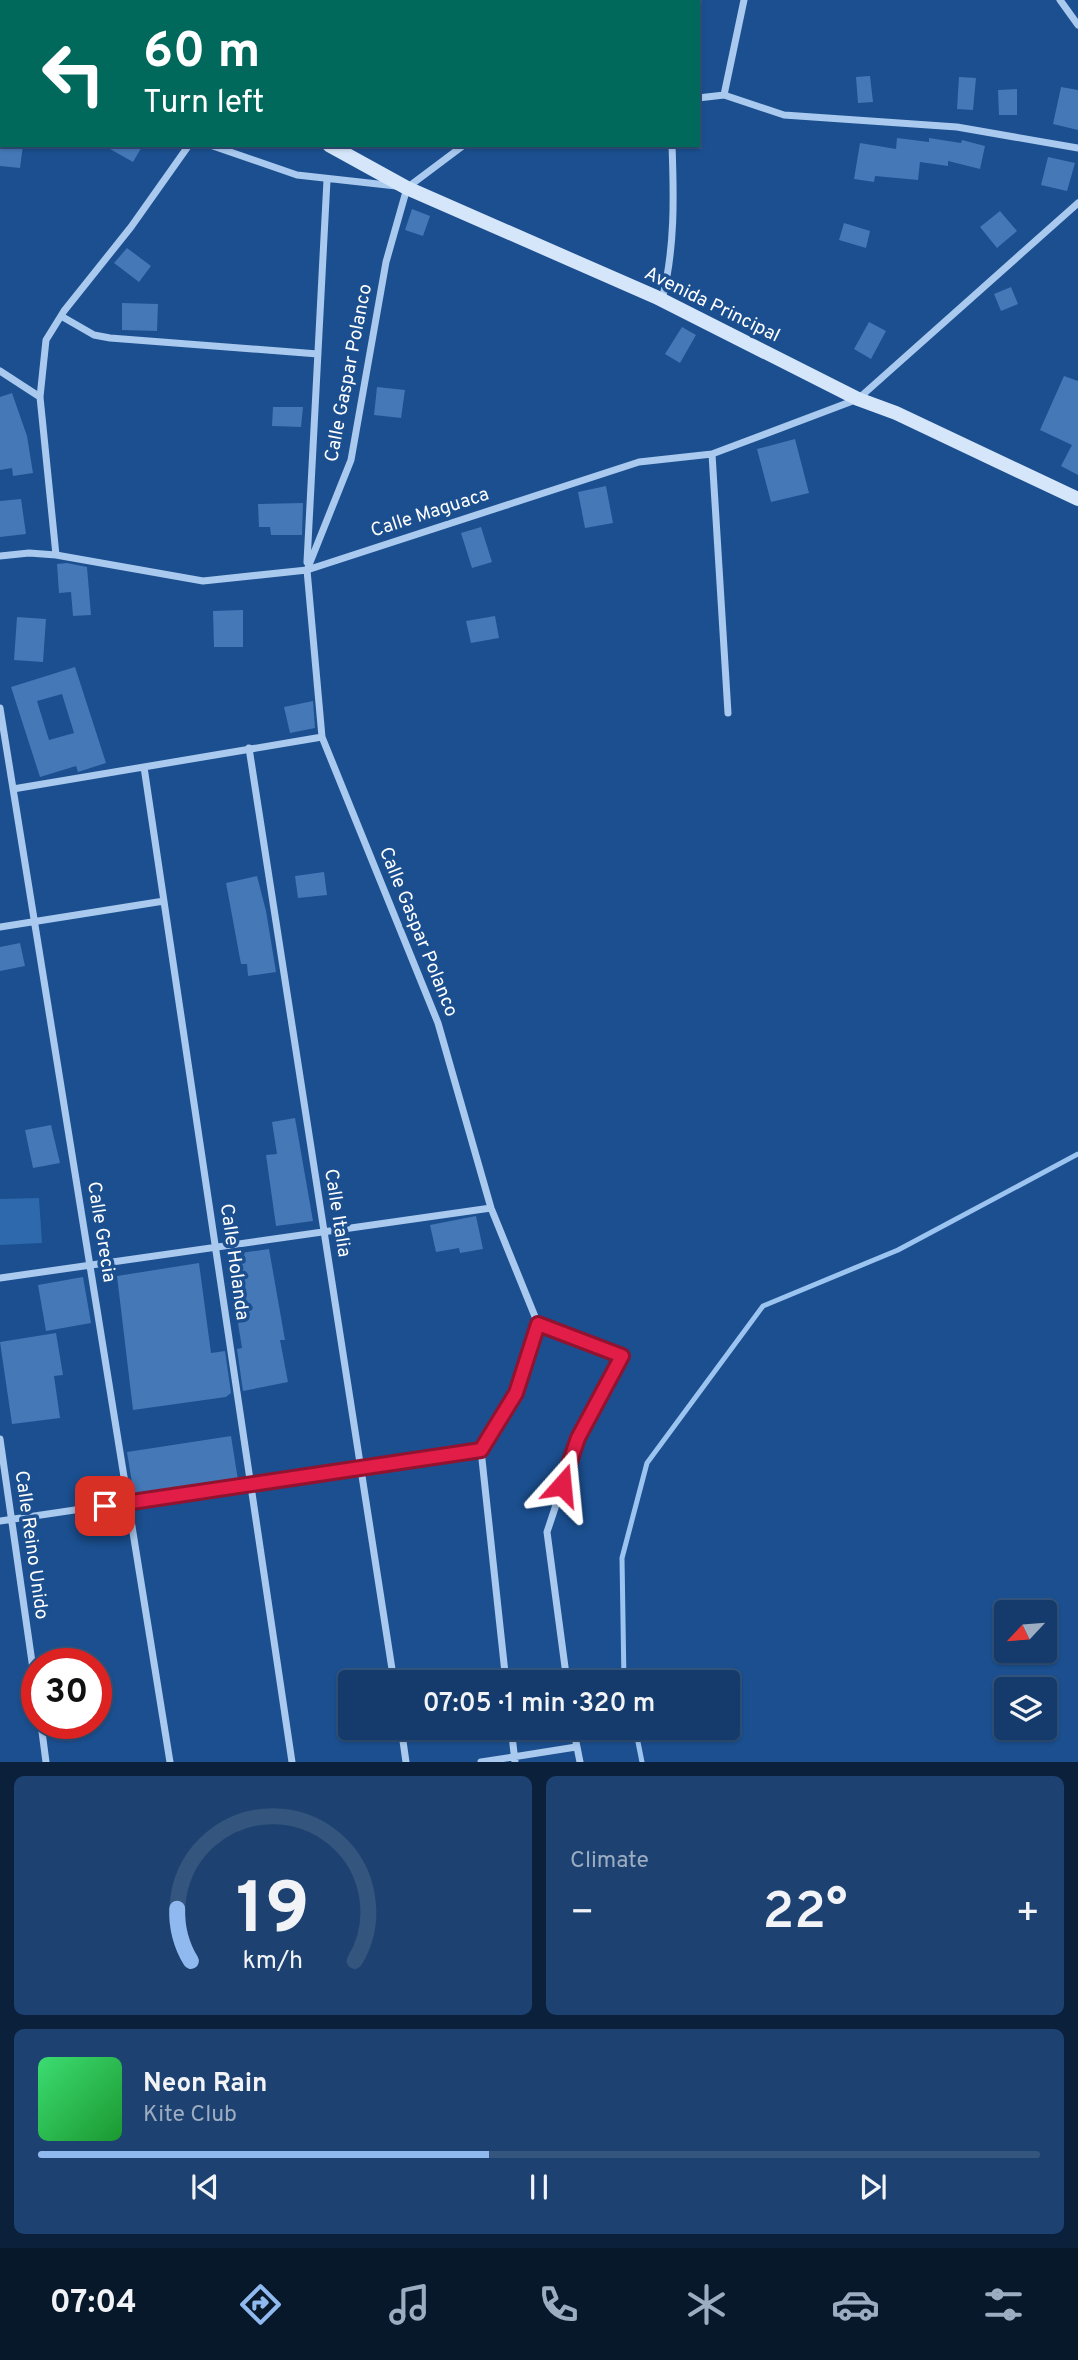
<!DOCTYPE html>
<html lang="en">
<head>
<meta charset="utf-8">
<style>
  body { margin:0; font-family:Overpass,sans-serif; background:#1d4271; color:#f1f3f6; height:100vh; display:flex; flex-direction:column; font-size:26px; white-space:nowrap }
  * { box-sizing:border-box; margin:0 }
  p { font-size:23px; color:#9dadc1 }
  .icon { flex:none; width:38px; height:38px; fill:none; stroke:currentColor; stroke-width:2; stroke-linecap:round; stroke-linejoin:round }
  .map { position:relative; height:1762px; overflow:hidden }
  .panel { display:flex; flex-direction:column; gap:14px; padding:14px; background:#0b203b; flex:1 }
  .panel>* { flex:none }
  .banner { position:absolute; left:0px; top:0px; width:700px; height:147px; box-shadow:0 2px 5px #0004,0 0 0 2px #33557e; background:#00695c; color:#fff; overflow:hidden }
  .needle { width:46px; rotate:244deg }
  .tools { position:absolute; left:994px; top:1600px; display:grid; gap:14px }
  .tools a { display:grid; place-items:center; width:63px; height:63px; border-radius:7px; background:#143b6b; box-shadow:0 2px 5px #0004,0 0 0 2px #33557e; font-size:35px }
  .speed { position:absolute; left:21px; top:1648px; display:flex; gap:14px; font-size:35px; font-weight:700; text-align:center }
  .speed>* { display:grid; place-content:center; width:91px; height:91px; border-radius:50%; background:#143b6b; box-shadow:0 2px 5px #0004,0 0 0 2px #33557e; line-height:1 }
  .speed .limit { border:10px solid #d22; background:#fff; color:#111 }
  .pin { position:absolute; display:grid; place-items:center; width:60px; height:60px; color:#fff; margin:-30px; border-radius:14px; box-shadow:0 4px 10px #0006 }
  .me { position:absolute; width:77px; margin:-38px; rotate:18deg; stroke-linejoin:round; filter:drop-shadow(0 0 5px #0008) }
  .turn { display:flex; align-items:center; gap:24px; height:147px; padding:0 28px; font-size:32px }
  .turn .icon { width:91px; height:91px; stroke-width:2.5 }
  .turn b { display:block; font-size:49px; line-height:60px }
  .big { font-size:52px; font-weight:600; line-height:1.1 }
  .panel .card { flex:1; display:flex; flex-direction:column; justify-content:center; gap:10px; min-width:0; padding:0 24px; border-radius:10px; background:#1d4271 }
  .panel .dial { align-items:center; gap:0 }
  .dial svg { height:182px; overflow:visible; fill:none; stroke:#33557e; stroke-width:7; stroke-linecap:round; text-anchor:middle }
  .dial text { fill:#f1f3f6; stroke:none }
  .song { display:flex; align-items:center; gap:21px }
  .cover { width:84px; height:84px; border-radius:10px; background:linear-gradient(135deg,hsl(140 70% 55%),hsl(130 70% 35%)) }
  .played { height:7px; border-radius:4px; background:linear-gradient(90deg,#90b9f0 45%,#33557e 45%) }
  .keys { display:flex; justify-content:space-around; direction:ltr }
  .heat { display:flex; justify-content:space-between; align-items:center; font-size:38px; direction:ltr }
  .panel .tiles { flex:1; display:grid; gap:14px; grid-template-columns:1fr 1fr }
  .card:last-child { grid-column:span 2 }
  .trip { position:absolute; left:338px; top:1670px; width:402px; height:70px; border-radius:7px; background:#143b6b; box-shadow:0 2px 5px #0004,0 0 0 2px #33557e; font-weight:600; line-height:70px; text-align:center }
  .menu { display:flex; height:112px; justify-content:space-around; align-items:center; background:#08182b; color:#9dadc1 }
  .menu .icon { width:49px; height:49px }
  .menu .on { color:#90b9f0 }
  .menu b { font-size:32px; color:#f1f3f6 }
  .map>svg:first-child { display:block }
</style>
</head>
<body>
<div class="map">
<svg width="1078" height="1762" viewBox="0 0 1078 1762">
  <rect width="100%" height="100%" fill="#1b4f8f"/>
  <!-- green -->
  <path fill="#2e69ad" d="M39 1198 42 1243 0 1245V1199Z"/>
  <g fill="none" stroke-linecap="round" stroke-linejoin="round">
    <!-- stream -->
    <path stroke="#9cc4f0" stroke-width="5" d="M624 1682 622 1558 647 1463 763 1306 898 1250 1078 1154
      M635 1727 642 1762"/>
  </g>
  <!-- building -->
  <path fill="#4478b7" fill-rule="evenodd" d="M870 76 873 102 858 103 856 77Z
    M959 77 976 78 973 110 957 109Z
    M1061 87 1078 90V130L1053 124Z
    M1017 89V115H999L998 90Z
    M897 138 929 142V138L961 143 962 140 985 146 980 169 948 161V166L920 162 918 180 875 176 874 182 854 179 860 143 896 149Z
    M0 145H23L20 168 0 166Z
    M103 145H143L133 162Z
    M1048 157 1075 163 1067 191 1041 185Z
    M412 209 430 216 423 236 405 230Z
    M1000 211 1017 231 997 248 980 227Z
    M844 223 870 231 866 248 839 240Z
    M127 248 151 266 139 282 114 263Z
    M1011 287 1018 304 1001 311 994 294Z
    M122 303 158 304 157 331 122 330Z
    M869 322 886 331 871 359 854 349Z
    M682 327 696 335 680 363 665 354Z
    M1064 376 1078 381V475L1061 466 1072 445 1040 430Z
    M377 387 405 390 401 418 374 415Z
    M12 393 27 436 33 473 13 476 12 468 0 470V397Z
    M273 407H303L301 427 272 426Z
    M795 439 809 493 771 502 757 449Z
    M606 486 613 523 585 528 578 492Z
    M21 499 26 534 0 537V501Z
    M303 503 302 535H271L270 527H259L258 504Z
    M481 527 492 562 472 568 461 533Z
    M67 563 87 567 91 615 73 616 71 592 59 593 57 564Z
    M243 610V647H214L213 611Z
    M495 616 499 638 471 643 466 621Z
    M17 617 46 619 43 662 14 660Z
    M75 667 106 763 78 772 76 766 40 777 11 687ZM62 694 74 733 49 740 37 701Z
    M313 701 315 728 290 733 284 707Z
    M324 872 327 895 298 898 295 876Z
    M257 876 266 911 276 972 248 976 247 964H241L226 883Z
    M20 943 25 966 0 971V947Z
    M295 1118 313 1221 276 1226 266 1155 277 1154 272 1122Z
    M51 1125 60 1163 33 1168 25 1130Z
    M476 1216 483 1249 460 1253 459 1248 436 1252 430 1225Z
    M269 1249 285 1340H280L288 1382 243 1391 237 1349 242 1348 227 1255Z
    M199 1263 211 1353 225 1351 231 1393 226 1397 133 1410 117 1276Z
    M83 1277 91 1323 46 1331 38 1285Z
    M56 1333 63 1375 54 1376 60 1418 12 1424 0 1342Z
    M231 1436 238 1480 134 1495 127 1452Z"/>
  <g fill="none" stroke-linecap="round" stroke-linejoin="round">
    <!-- minor -->
    <path stroke="#a9c9ee" stroke-width="7" d="M434 0V2
      M1060 0 1078 25
      M0 84 2 85
      M724 95 744 0
      M698 98 724 95 784 115 957 127 1078 148
      M210 145 297 175 396 186
      M408 187 464 145
      M407 188 386 262 351 460 307 570 322 737 438 1023 491 1208 538 1324 516 1393 481 1450 506 1682
      M662 300C675 248 674 198 672 145
      M61 316 94 335 110 338 318 354
      M0 371 40 397
      M712 454 728 713
      M56 555 40 397 46 340 64 311 131 227 189 145
      M0 556 29 553 56 555 203 581 307 570 639 462 712 454 858 399 1078 203
      M307 562 327 180
      M0 708 170 1762
      M249 748 394 1682
      M144 767 292 1762
      M13 789 322 737
      M0 927 164 901
      M0 1278 491 1208
      M538 1324 622 1356 578 1439 547 1532 567 1682
      M0 1439 37 1697
      M0 1521 481 1450
      M41 1724 46 1762
      M401 1727 406 1762
      M511 1727 515 1762
      M573 1727 580 1762
      M481 1762 576 1747"/>
    <!-- secondary -->
    <path stroke="#d6e6fa" stroke-width="14" d="M203 0 204 2
      M329 145 407 188 656 297 858 399 896 413 1078 499"/>
  </g>
  <g fill="none" stroke-linecap="round" stroke-linejoin="round">
    <defs>
      <path id="route" d="M105 1506 481 1450 516 1393 538 1324 622 1356 578 1438 562 1485"/>
    </defs>
    <!-- route casing -->
    <use href="#route" stroke="#92132f" stroke-width="18"/>
    <!-- route -->
    <use href="#route" stroke="#e11d48" stroke-width="12"/>
  </g>
  <g text-anchor="middle" dominant-baseline="central" stroke-width="7" stroke-linejoin="round" paint-order="stroke">
    <!-- street labels -->
    <g font-size="19" fill="#fff" stroke="#1b4f8f">
      <text transform="translate(712 305) rotate(26)">Avenida Principal</text>
      <text transform="translate(349 373) rotate(-79)">Calle Gaspar Polanco</text>
      <text transform="translate(430 513) rotate(-18)">Calle Maguaca</text>
      <text transform="translate(418 932) rotate(68)">Calle Gaspar Polanco</text>
      <text transform="translate(337 1213) rotate(81)">Calle Italia</text>
      <text transform="translate(101 1232) rotate(81)">Calle Grecia</text>
      <text transform="translate(234 1262) rotate(82)">Calle Holanda</text>
      <text transform="translate(31 1545) rotate(82)">Calle Reino Unido</text>
    </g>
  </g>
</svg>
<div class="tools">
<a><svg class="needle" viewBox="-14 -14 28 28"><path d="M0-13l5 13h-10z" fill="#e53935"/><path d="M0 13l5-13h-10z" fill="#9dadc1"/></svg></a>
<a><svg class="icon" aria-label="layers" viewBox="0 0 24 24"><path d="M12 4l9 5-9 5-9-5zM3 14l9 5 9-5"/></svg></a>
</div>
<div class="speed"><div class="limit">30</div></div>
<div class="pin" style="left:105px;top:1506px;background:#d93025"><svg class="icon" aria-label="arrive" viewBox="0 0 24 24"><path d="M6 21V4h12l-3 4 3 4H6"/></svg></div>
<svg class="me" style="left:562px;top:1485px" viewBox="-20 -20 40 40"><path d="M0-17L14 15 0 8-14 15z" fill="#e11d48" stroke="#fff" stroke-width="4"/></svg>
<div class="trip">07:05 · 1 min · 320 m</div>
<div class="banner">
<div class="turn"><svg class="icon" aria-label="left" viewBox="0 0 24 24"><path d="M17 20v-9H6M10 6l-5 5 5 5"/></svg><div><b>60 m</b>Turn left</div></div>
</div>
</div>
<section class="panel">
<div class="tiles">
<div class="card dial"><svg viewBox="0 0 100 80">
<path d="M14 69A42 42 0 1 1 86 69"/>
<path d="M14 69A42 42 0 0 1 8 46" stroke="#90b9f0"/>
<text x="50" y="56" font-size="32" font-weight="700">19</text>
<text x="50" y="72" font-size="11">km/h</text>
</svg></div>
<div class="card"><p>Climate</p>
<div class="heat"><a>−</a><b class="big">22°</b><a>+</a></div>
</div>
<div class="card">
<div class="song"><i class="cover"></i><div><b>Neon Rain</b><p>Kite Club</p></div></div>
<div class="played"></div>
<div class="keys"><svg class="icon" aria-label="previous" viewBox="0 0 24 24"><path d="M18 5L8 12l10 7zM5 5v14"/></svg><svg class="icon" aria-label="pause" viewBox="0 0 24 24"><path d="M8 5v14M16 5v14"/></svg><svg class="icon" aria-label="next" viewBox="0 0 24 24"><path d="M6 5l10 7-10 7zM19 5v14"/></svg></div>
</div>
</div>
</section>
<nav class="menu">
<b>07:04</b>
<svg class="icon on" aria-label="directions" viewBox="0 0 24 24"><path d="M12 3l9 9-9 9-9-9zM9 14v-3h6M13 9l2 2-2 2"/></svg>
<svg class="icon" aria-label="music" viewBox="0 0 24 24"><path d="M9 18V5l10-2v13"/><circle cx="6" cy="18" r="3"/><circle cx="16" cy="16" r="3"/></svg>
<svg class="icon" aria-label="phone" viewBox="0 0 24 24"><path d="M5 4h4l2 5-3 2q2 4 5 5l2-3 5 2v4C11 20 4 13 5 4z"/></svg>
<svg class="icon" aria-label="climate" viewBox="0 0 24 24"><path d="M12 3v18M4 7l16 10M4 17L20 7"/></svg>
<svg class="icon" aria-label="car" viewBox="0 0 24 24"><path d="M5 17H2v-5l4-1 3-4h7l3 4 3 1v5h-3M9 17h6M6 11h13"/><circle cx="7" cy="17" r="2"/><circle cx="17" cy="17" r="2"/></svg>
<svg class="icon" aria-label="filters" viewBox="0 0 24 24"><path d="M4 7h16M4 17h16"/><circle cx="9" cy="7" r="2"/><circle cx="15" cy="17" r="2"/></svg>
</nav>
</body>
</html>
